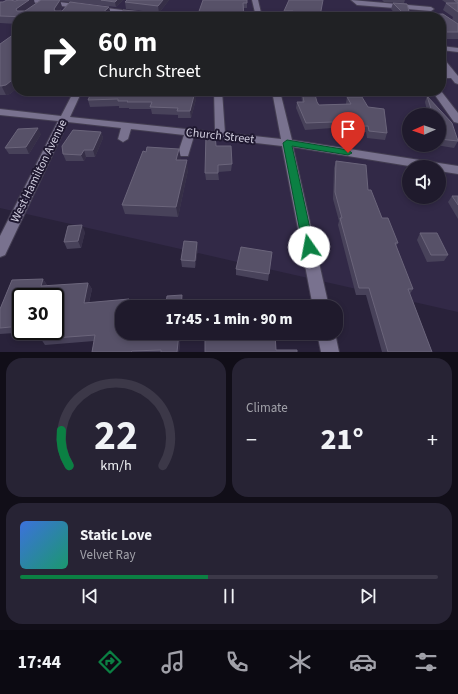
<!DOCTYPE html>
<html lang="en">
<head>
<meta charset="utf-8">
<style>
  body { margin:0; font-family:"Source Sans 3",sans-serif; background:#272334; color:#f1f3f6; height:100vh; display:flex; flex-direction:column; font-size:15px; white-space:nowrap }
  * { box-sizing:border-box; margin:0 }
  p { font-size:13px; color:#a1a1a9 }
  .icon { flex:none; width:22px; height:22px; fill:none; stroke:currentColor; stroke-width:2; stroke-linecap:round; stroke-linejoin:round }
  .map { position:relative; height:352px; overflow:hidden }
  .details { display:flex; flex-direction:column; gap:6px; padding:6px; background:#110e18; flex:1 }
  .details>* { flex:none }
  .top-card { position:absolute; left:12px; top:12px; width:434px; height:84px; border-radius:16px; box-shadow:0 2px 6px #0003,0 0 0 1px #3c3848; background:#202124; color:#fff; overflow:hidden }
  .needle { width:26px; rotate:268deg }
  .controls { position:absolute; left:402px; top:108px; display:grid; gap:8px }
  .controls a { display:grid; place-items:center; width:44px; height:44px; border-radius:50%; background:#1f1a2c; box-shadow:0 2px 6px #0003,0 0 0 1px #3c3848; font-size:20px }
  .speed { position:absolute; left:12px; top:288px; display:flex; gap:8px; font-size:20px; font-weight:700; text-align:center }
  .speed>* { display:grid; place-content:center; width:52px; height:52px; border-radius:50%; background:#1f1a2c; box-shadow:0 2px 6px #0003,0 0 0 1px #3c3848; line-height:1 }
  .speed .limit { border:2px solid #111; border-radius:6px; background:#fff; color:#111 }
  .pin { position:absolute; display:grid; place-items:center; width:34px; height:34px; color:#fff; margin:-41px -17px; border-radius:50% 50% 50% 0; rotate:-45deg; box-shadow:0 0 4px #0007 }
  .pin .icon { rotate:45deg }
  .me { position:absolute; width:44px; margin:-22px; rotate:348deg; stroke-linejoin:round; filter:drop-shadow(0 0 3px #0008) }
  .turn { display:flex; align-items:center; gap:14px; height:84px; padding:0 20px; font-size:18px }
  .turn .icon { width:52px; height:52px; stroke-width:2.5 }
  .turn b { display:block; font-size:28px; line-height:34px }
  .big { font-size:30px; font-weight:800; line-height:1.1 }
  .details .widget { flex:1; display:flex; flex-direction:column; justify-content:center; gap:6px; min-width:0; padding:0 14px; border-radius:16px; background:#272334 }
  .details .dial { align-items:center; gap:0 }
  .dial svg { height:104px; overflow:visible; fill:none; stroke:#3c3848; stroke-width:7; stroke-linecap:round; text-anchor:middle }
  .dial text { fill:#f1f3f6; stroke:none }
  .song { display:flex; align-items:center; gap:12px }
  .cover { width:48px; height:48px; border-radius:6px; background:linear-gradient(135deg,hsl(220 70% 55%),hsl(160 70% 35%)) }
  .played { height:4px; border-radius:2px; background:linear-gradient(90deg,#0b8043 45%,#3c3848 45%) }
  .keys { display:flex; justify-content:space-around; direction:ltr }
  .heat { display:flex; justify-content:space-between; align-items:center; font-size:22px; direction:ltr }
  .details .tiles { flex:1; display:grid; gap:6px; grid-template-columns:1fr 1fr }
  .widget:last-child { grid-column:span 2 }
  .trip { position:absolute; left:115px; top:300px; width:228px; height:40px; border-radius:16px; background:#1f1a2c; box-shadow:0 2px 6px #0003,0 0 0 1px #3c3848; font-weight:800; line-height:40px; text-align:center }
  .dock { display:flex; height:64px; justify-content:space-around; align-items:center; background:#0c0a12; color:#a1a1a9 }
  .dock .icon { width:28px; height:28px }
  .dock .current { color:#0b8043 }
  .dock b { font-size:18px; color:#f1f3f6 }
  .map>svg:first-child { display:block }
</style>
</head>
<body>
<div class="map">
<svg width="458" height="352" viewBox="0 0 458 352">
  <rect width="100%" height="100%" fill="#29223a"/>
  <!-- built -->
  <path fill="#322947" fill-rule="evenodd" d="M0 0H458V312L0 208ZM17 17H441V91H17ZM409 115H439V145H409ZM409 167H439V197H409Z"/>
  <g fill="none" stroke-linecap="round" stroke-linejoin="round">
    <defs>
      <path id="minor" d="M27 0H43L162 15 165 17H147L30 2Z
        M252 0H258L262 17H256Z
        M351 0 431 7 434 9 431 11 357 5Z
        M441 46 458 48V52L441 50Z
        M441 59H444L458 76V84L455 83 451 78H441V72H446L441 66Z
        M74 91H82L70 117 215 132 214 91H222L225 133 281 139 272 91H280L292 140 458 166V174L439 171V167H415L293 147 329 307H313L282 146 194 136 188 156H180L178 153 184 135 131 129 128 139 123 142 118 139 121 128 68 122 5 255 0 257V236L58 121 0 115V109L61 116Z
        M432 91H441L458 113V123L454 122Z
        M317 333H335L339 352H321Z"/>
    </defs>
    <!-- minor casing -->
    <use href="#minor" stroke="#443e52" stroke-width="2"/>
    <!-- minor -->
    <use href="#minor" fill="#79728f" fill-rule="evenodd"/>
  </g>
  <!-- wall -->
  <path fill="#48425a" fill-rule="evenodd" d="M41 0H123L116 7 72 2 111 14 108 17H17V24L0 23V2L15 1 35 4ZM60 1 70 2 62 11H60L62 7Z
    M169 0 159 13 126 9 125 2Z
    M203 0 247 3V8H244Z
    M323 0 291 16H283L284 11Z
    M382 0H405L404 3 407 4 410 15 443 14 452 20 453 17 443 10 446 3 442 0H458V39H441V17H398L391 9 393 3H404L384 2Z
    M17 32V88L10 94 6 95H0V44Z
    M301 91H314L317 102 319 105 346 104V103L347 97 368 107 387 133 385 140 367 138 366 132 334 133 332 128 305 130 296 108 297 102H302Z
    M195 92 196 99 191 118H178V115L152 114 151 109H129V108H119V106L90 107 88 100Z
    M427 96 458 141 454 148 436 145H439V115H428L425 102Z
    M101 132 103 138 95 157H86L84 161H66L63 154Z
    M41 134 29 154H9L5 148Z
    M216 146 232 164 231 171 218 172 219 180H206L205 173Z
    M181 158 180 160 188 170 178 217 125 214 122 205Z
    M336 161 368 190 382 218 398 243 396 246 413 289 410 294 432 352H382L366 295H356L338 225 339 221 333 199 334 168Z
    M452 196H458V219L448 202Z
    M85 232 81 248 67 249 64 242Z
    M420 233 448 255 444 261 427 262 417 240Z
    M197 242 198 248 195 268 182 267 181 260Z
    M272 252 268 281 236 275V269Z
    M43 279 47 285V286L88 283 92 289 89 303 129 299 131 305V307H122V333H181L179 352H92L94 341 45 345 41 339 43 331 0 334V309L12 280ZM21 297H55V331H21Z"/>
  <!-- shaded-wall -->
  <path fill="#362f47" d="M29 0H34L35 4 19 16 16 9Z
    M60 0 62 7 56 16 54 9Z
    M117 0H123L116 7 115 2Z
    M163 0H169L159 13 158 6Z
    M109 7 111 14 108 17H98Z
    M155 13V17H152Z
    M17 76V88L10 94 6 95 2 87Z
    M195 92 196 99 191 118 190 111Z
    M38 128 41 134 29 154 26 147Z
    M101 132 103 138 95 157 93 150Z
    M179 149 181 158 178 169 176 160Z
    M84 150 86 157 84 161 81 155Z
    M187 160 188 170 178 217 176 207Z
    M82 225 85 232 81 248 78 241Z
    M197 242 198 248 195 268V261Z
    M43 279 47 285 45 293 41 286Z
    M88 283 92 289 87 309 84 303Z
    M182 295 183 302V307H181Z
    M129 299 131 305V307H128Z
    M179 333H181L179 352H177Z"/>
  <!-- building -->
  <path fill="#575168" stroke="#6b657b" d="M7 0H10L15 1 19 0H29L16 9 17 11H25L41 0H60L54 9 55 11H62L70 2 109 7 98 17H27L0 16V2H3Z
    M101 0H117L115 2Z
    M127 0H163L158 6 125 2Z
    M203 0H247V3H243L244 17H197Z
    M289 0H323L320 16H323L322 17H290L293 11H284Z
    M454 0H458V3Z
    M393 3 407 4 410 15 443 14 458 24V32H441V17H407Z
    M446 3H458V12Z
    M123 10 155 13 152 17H120Z
    M17 32V76L6 85 0 86V44Z
    M92 91H191V92H195L190 111H177L178 108 150 107 152 102H127L128 101H118V99L88 100Z
    M302 91H314L317 102 319 105 351 104 347 97H362L368 107 384 109 387 133 369 131 368 126 335 127 333 122 306 123 297 102H304Z
    M427 96 452 123 458 141 439 139V115H433Z
    M38 128 26 147 5 148 18 129Z
    M73 130 101 132 93 150H84L81 155 63 154 62 146Z
    M206 134H215L216 146H231L232 164 218 165V173H205Z
    M147 147 179 149 176 160H187L176 207 122 205 143 151 146 152Z
    M336 161 366 165 368 190H371L382 218H388L398 243H395L413 289H408L432 352H388L369 288H359L340 218H342L335 192Z
    M452 196H458V205Z
    M82 225 78 241 64 242 68 226Z
    M420 233H437L448 255H431Z
    M184 241 197 242 195 261 181 260Z
    M241 247 272 252 269 274 236 269Z
    M43 279 41 286 88 283 84 303 129 299 128 307H122V333H179L177 352H161V350L132 351 131 352H92L95 335 41 339 43 331H55V297H21V326L0 328V309L12 280Z
    M182 295 181 307H156V303H166L167 296Z
    M205 334H275L276 350H297V352H205Z"/>
  <!-- route -->
  <path fill="#0b8043" stroke="#07532c" d="M287 140 348 150 352 153 348 155 292 146 314 247 313 251 309 252 305 251 303 247 283 143Z"/>
  <g text-anchor="middle" dominant-baseline="central" stroke-width="4" stroke-linejoin="round" paint-order="stroke">
    <!-- street labels -->
    <g font-size="12" fill="#d3d0e0" stroke="#1f1830">
      <text transform="translate(220 136) rotate(6)">Church Street</text>
      <text transform="translate(39 171) rotate(-64)">West Hamilton Avenue</text>
    </g>
  </g>
</svg>
<div class="controls">
<a><svg class="needle" viewBox="-14 -14 28 28"><path d="M0-13l5 13h-10z" fill="#e53935"/><path d="M0 13l5-13h-10z" fill="#a1a1a9"/></svg></a>
<a><svg class="icon" aria-label="sound" viewBox="0 0 24 24"><path d="M4 9h4l5-4v14l-5-4H4zM17 9q2 3 0 6"/></svg></a>
</div>
<div class="speed"><div class="limit">30</div></div>
<div class="pin" style="left:348px;top:153px;background:#d93025"><svg class="icon" aria-label="arrive" viewBox="0 0 24 24"><path d="M6 21V4h12l-3 4 3 4H6"/></svg></div>
<svg class="me" style="left:309px;top:247px" viewBox="-20 -20 40 40"><circle r="19" fill="#fff"/><path d="M0-13L10 11 0 6-10 11z" fill="#0b8043"/></svg>
<div class="trip">17:45 · 1 min · 90 m</div>
<div class="top-card">
<div class="turn"><svg class="icon" aria-label="right" viewBox="0 0 24 24"><path d="M7 20v-9h11M14 6l5 5-5 5"/></svg><div><b>60 m</b>Church Street</div></div>
</div>
</div>
<section class="details">
<div class="tiles">
<div class="widget dial"><svg viewBox="0 0 100 80">
<path d="M14 69A42 42 0 1 1 86 69"/>
<path d="M14 69A42 42 0 0 1 8 42" stroke="#0b8043"/>
<text x="50" y="56" font-size="32" font-weight="700">22</text>
<text x="50" y="72" font-size="11">km/h</text>
</svg></div>
<div class="widget"><p>Climate</p>
<div class="heat"><a>−</a><b class="big">21°</b><a>+</a></div>
</div>
<div class="widget">
<div class="song"><i class="cover"></i><div><b>Static Love</b><p>Velvet Ray</p></div></div>
<div class="played"></div>
<div class="keys"><svg class="icon" aria-label="previous" viewBox="0 0 24 24"><path d="M18 5L8 12l10 7zM5 5v14"/></svg><svg class="icon" aria-label="pause" viewBox="0 0 24 24"><path d="M8 5v14M16 5v14"/></svg><svg class="icon" aria-label="next" viewBox="0 0 24 24"><path d="M6 5l10 7-10 7zM19 5v14"/></svg></div>
</div>
</div>
</section>
<nav class="dock">
<b>17:44</b>
<svg class="icon current" aria-label="directions" viewBox="0 0 24 24"><path d="M12 3l9 9-9 9-9-9zM9 14v-3h6M13 9l2 2-2 2"/></svg>
<svg class="icon" aria-label="music" viewBox="0 0 24 24"><path d="M9 18V5l10-2v13"/><circle cx="6" cy="18" r="3"/><circle cx="16" cy="16" r="3"/></svg>
<svg class="icon" aria-label="phone" viewBox="0 0 24 24"><path d="M5 4h4l2 5-3 2q2 4 5 5l2-3 5 2v4C11 20 4 13 5 4z"/></svg>
<svg class="icon" aria-label="climate" viewBox="0 0 24 24"><path d="M12 3v18M4 7l16 10M4 17L20 7"/></svg>
<svg class="icon" aria-label="car" viewBox="0 0 24 24"><path d="M5 17H2v-5l4-1 3-4h7l3 4 3 1v5h-3M9 17h6M6 11h13"/><circle cx="7" cy="17" r="2"/><circle cx="17" cy="17" r="2"/></svg>
<svg class="icon" aria-label="filters" viewBox="0 0 24 24"><path d="M4 7h16M4 17h16"/><circle cx="9" cy="7" r="2"/><circle cx="15" cy="17" r="2"/></svg>
</nav>
</body>
</html>
